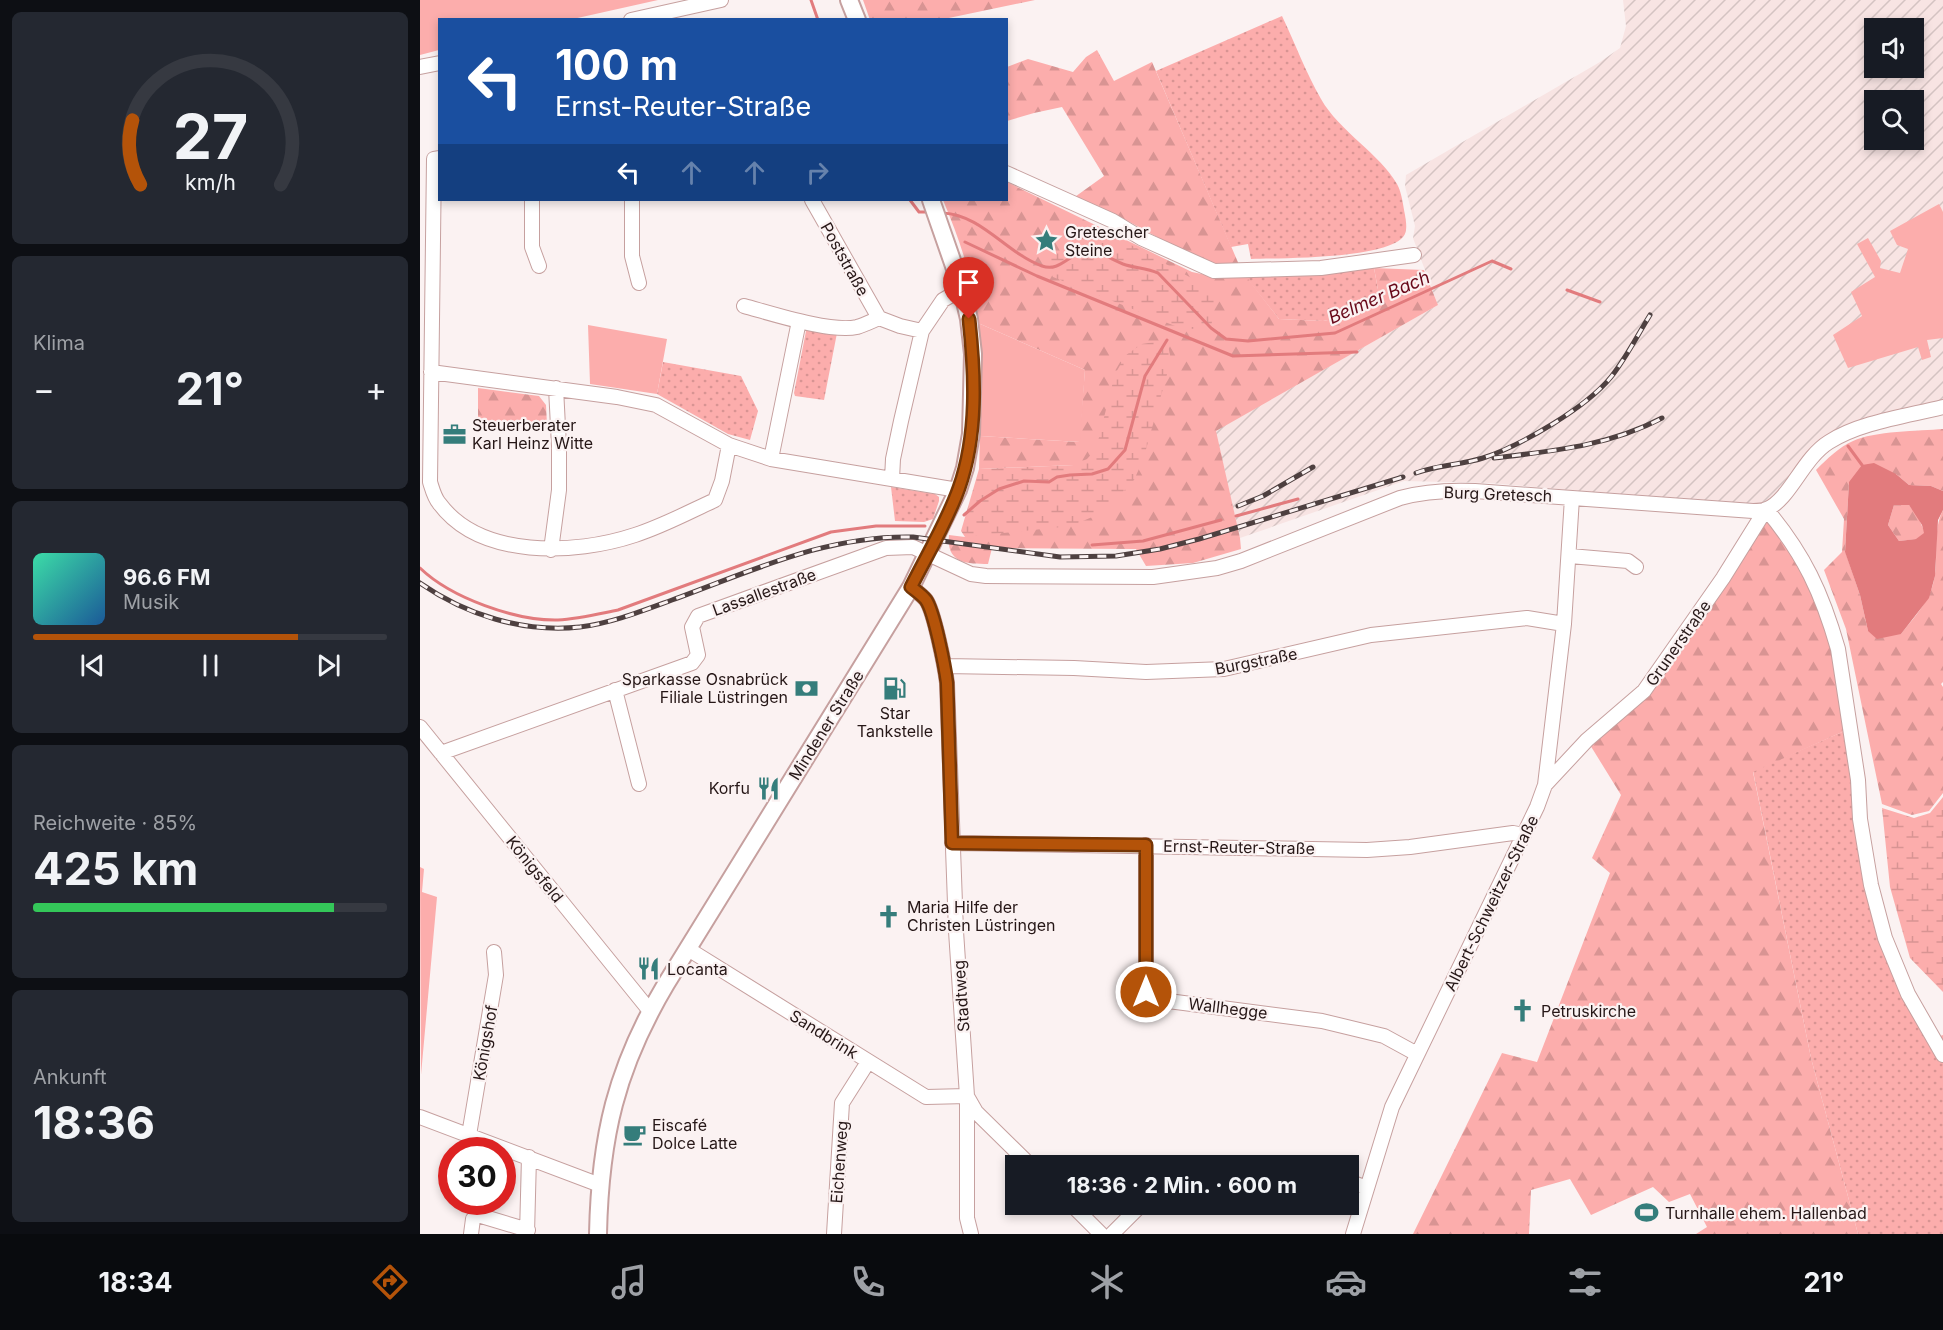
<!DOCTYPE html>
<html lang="de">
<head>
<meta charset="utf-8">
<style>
  body { margin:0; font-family:Inter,sans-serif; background:#242831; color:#f1f3f6; height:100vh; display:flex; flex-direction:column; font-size:22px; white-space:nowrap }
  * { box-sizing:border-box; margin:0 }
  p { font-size:20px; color:#9ea1a6 }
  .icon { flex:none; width:33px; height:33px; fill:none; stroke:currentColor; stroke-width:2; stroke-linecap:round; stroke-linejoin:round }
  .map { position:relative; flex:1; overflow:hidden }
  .details { display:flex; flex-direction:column; gap:12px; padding:12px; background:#0d0f14; width:420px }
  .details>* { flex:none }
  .guide { position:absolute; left:18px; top:18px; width:570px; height:183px; border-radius:0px; box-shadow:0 3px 9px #0003; background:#1a4fa0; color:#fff; overflow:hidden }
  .buttons { position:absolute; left:1444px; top:18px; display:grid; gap:12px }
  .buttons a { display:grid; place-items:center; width:60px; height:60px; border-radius:0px; background:#171b24; box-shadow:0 3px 9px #0003; font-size:30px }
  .speed { position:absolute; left:18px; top:1137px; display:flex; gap:12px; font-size:30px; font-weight:700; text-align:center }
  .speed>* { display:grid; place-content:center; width:78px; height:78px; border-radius:50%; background:#171b24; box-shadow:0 3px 9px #0003; line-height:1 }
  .speed .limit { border:9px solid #d22; background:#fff; color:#111 }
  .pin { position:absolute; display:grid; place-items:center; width:51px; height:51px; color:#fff; margin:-62px -26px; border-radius:50% 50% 50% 0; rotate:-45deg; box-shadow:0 0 6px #0007 }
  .pin .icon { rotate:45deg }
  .me { position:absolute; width:66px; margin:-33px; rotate:0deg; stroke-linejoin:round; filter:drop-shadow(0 0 4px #0008) }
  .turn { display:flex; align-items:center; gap:21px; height:126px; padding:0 18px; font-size:27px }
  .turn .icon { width:78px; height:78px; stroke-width:2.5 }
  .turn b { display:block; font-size:42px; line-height:51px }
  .lanes { display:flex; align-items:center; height:57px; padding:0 18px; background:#0003; justify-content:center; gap:30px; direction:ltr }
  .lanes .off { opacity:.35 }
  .big { font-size:45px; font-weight:700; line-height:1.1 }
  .details .card { flex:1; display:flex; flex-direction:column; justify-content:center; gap:9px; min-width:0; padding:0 21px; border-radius:9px; background:#242831 }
  .details .dial { align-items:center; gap:0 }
  .dial svg { height:156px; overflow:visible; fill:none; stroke:#363941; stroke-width:7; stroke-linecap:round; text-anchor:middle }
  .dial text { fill:#f1f3f6; stroke:none }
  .song { display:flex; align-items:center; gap:18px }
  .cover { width:72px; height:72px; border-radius:9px; background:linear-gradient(135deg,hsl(160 70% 55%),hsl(210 70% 35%)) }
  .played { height:6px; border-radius:3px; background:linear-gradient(90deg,#b45309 75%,#363941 75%) }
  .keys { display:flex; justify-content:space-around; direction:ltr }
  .heat { display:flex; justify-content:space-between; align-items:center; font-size:33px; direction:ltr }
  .charge { height:9px; border-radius:4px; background:linear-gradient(90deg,#34c759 85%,#363941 0) }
  .trip { position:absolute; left:585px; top:1155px; width:354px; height:60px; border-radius:0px; background:#171b24; box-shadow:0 3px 9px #0003; font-weight:700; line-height:60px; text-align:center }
  .dock { display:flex; height:96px; justify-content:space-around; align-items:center; background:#090b0e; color:#9ea1a6 }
  .dock .icon { width:42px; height:42px }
  .dock .active { color:#b45309 }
  .dock b { font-size:27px; color:#f1f3f6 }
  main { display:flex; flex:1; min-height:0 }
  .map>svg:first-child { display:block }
</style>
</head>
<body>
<main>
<section class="details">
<div class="card dial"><svg viewBox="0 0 100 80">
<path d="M14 69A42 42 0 1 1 86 69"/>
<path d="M14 69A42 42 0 0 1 10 36" stroke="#b45309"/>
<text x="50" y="56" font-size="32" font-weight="700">27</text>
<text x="50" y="72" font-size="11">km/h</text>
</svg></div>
<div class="card"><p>Klima</p>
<div class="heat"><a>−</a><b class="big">21°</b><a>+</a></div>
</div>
<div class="card">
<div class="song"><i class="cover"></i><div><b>96.6 FM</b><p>Musik</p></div></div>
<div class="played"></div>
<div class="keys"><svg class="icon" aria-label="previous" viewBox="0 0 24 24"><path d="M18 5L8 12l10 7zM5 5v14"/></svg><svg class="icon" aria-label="pause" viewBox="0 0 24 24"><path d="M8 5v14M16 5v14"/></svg><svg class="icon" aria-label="next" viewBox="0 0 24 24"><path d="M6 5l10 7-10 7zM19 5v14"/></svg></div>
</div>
<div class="card"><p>Reichweite · 85%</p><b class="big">425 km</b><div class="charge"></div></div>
<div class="card"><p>Ankunft</p><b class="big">18:36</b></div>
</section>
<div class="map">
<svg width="1523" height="1234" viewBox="0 0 1523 1234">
  <defs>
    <pattern id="industrial-furrows" width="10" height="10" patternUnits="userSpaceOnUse" patternTransform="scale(1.5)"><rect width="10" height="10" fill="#f8e4e3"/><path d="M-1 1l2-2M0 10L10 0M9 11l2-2" fill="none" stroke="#d4c3c2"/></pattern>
    <pattern id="grass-dots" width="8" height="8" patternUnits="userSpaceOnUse" patternTransform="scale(1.5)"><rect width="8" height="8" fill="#fcadac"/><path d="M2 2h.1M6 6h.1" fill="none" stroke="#d89493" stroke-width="1.8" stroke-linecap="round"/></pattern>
    <pattern id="forest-firs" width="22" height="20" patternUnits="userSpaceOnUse" patternTransform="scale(1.5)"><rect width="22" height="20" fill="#fcadac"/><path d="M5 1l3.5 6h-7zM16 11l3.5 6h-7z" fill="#d89493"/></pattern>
    <pattern id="wetland-marsh" width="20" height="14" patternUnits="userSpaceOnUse" patternTransform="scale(1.5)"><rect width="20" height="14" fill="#fcadac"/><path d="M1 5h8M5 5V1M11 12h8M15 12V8" fill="none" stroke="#d89493"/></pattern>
  </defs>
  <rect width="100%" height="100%" fill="#fbf2f2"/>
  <!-- industrial -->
  <path fill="url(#industrial-furrows)" fill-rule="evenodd" d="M1203 0H1523V403L1413 431 1348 502 1332 506 1070 483 984 481 820 538 795 431 1018 305 993 238 995 226 985 186 986 175 1180 62 1200 48 1206 26ZM1455 28H1494V68H1455ZM1455 100H1494V140H1455Z"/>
  <!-- grass -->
  <path fill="url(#grass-dots)" d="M862 16C875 43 886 73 901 99 919 131 960 154 977 184 982 193 983 205 985 215 986 222 988 231 983 237 964 259 862 258 831 259L828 244 811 247 736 71Z
    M954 268 959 295 944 313 903 321 859 319 825 276 908 273Z
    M390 328 417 333 404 400 375 396 374 393 386 331Z
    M243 362 321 376 338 411 330 440 308 434 237 394Z
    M471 487 515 494 519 497V501L513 519 504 522 475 521Z
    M1429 729 1451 885 1512 1039 1523 1035V1234H1438L1391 1058 1333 771Z"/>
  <!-- forest -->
  <path fill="url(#forest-firs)" d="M443 0H615L524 19 450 20Z
    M677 50 694 81 732 62 820 267 781 261 706 220 652 199 684 176 642 107 614 113 587 121V67L608 59 653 72 666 57Z
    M587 182 772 272 801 278 825 275 859 319 903 321 943 313 959 295 954 268 1004 270 1018 305 796 431 820 538 821 549 773 563 726 566 716 549 572 548 568 564C546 564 526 563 529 535L545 537 654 465 559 469 560 436 659 442 665 370 558 323C552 276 541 243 523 200H586Z
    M58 388 119 396 126 405 127 425 58 421Z
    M1523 429V491L1511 486 1489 485 1476 474 1429 482 1425 551 1440 595 1448 631 1481 634C1496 615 1512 599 1515 574 1518 554 1513 529 1523 510V682L1521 684 1523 687V793L1509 811 1492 815 1462 804 1426 629 1404 570 1422 552 1424 519 1396 470C1407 459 1419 447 1433 441 1454 431 1499 431 1523 429Z
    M1474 505H1489L1498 517 1505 533 1497 539 1479 541 1468 525Z
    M1346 509 1369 537 1413 631 1429 729 1333 772 1391 1058 1438 1234H1276L1287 1227 1270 1194 1249 1202 1233 1187 1171 1215 1150 1179 1111 1190 1109 1234H993L1082 1053 1117 1062 1190 873 1172 858 1201 795 1167 740 1224 691Z"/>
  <!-- wetland -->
  <path fill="url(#wetland-marsh)" d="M691 234 786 286 795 302 791 328 768 329 755 326 633 277 620 252C632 255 647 254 649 239Z
    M747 340 751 360 723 460 714 480 684 512 651 526 545 537 541 531 559 469 654 465 667 459 676 449 695 374 706 355 722 344Z
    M1523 797V992L1490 958 1470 887 1462 808 1494 818 1510 813Z"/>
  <!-- park -->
  <path fill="#fcadac" d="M0 0H238L153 19 20 20 19 50 0 55Z
    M1519 204 1523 212V338L1507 340 1511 357 1502 360 1498 347 1428 368 1413 335 1442 316 1431 292 1455 277 1437 244 1448 238 1461 261 1460 268 1480 273 1488 249 1477 245 1470 231Z
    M558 323 665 370 660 442 560 436 562 392Z
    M168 325 247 339 237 394 170 384Z
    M0 867 4 869 2 892 17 897 1 1075Z"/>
  <!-- water -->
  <path fill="#e27b7d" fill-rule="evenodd" d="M1454 463 1476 474 1489 485 1511 486 1523 491V510L1518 520 1515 576 1509 598 1481 634 1457 639 1448 631 1440 595 1425 552 1429 482 1442 465ZM1474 505H1489L1502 525 1504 533 1496 539 1479 541 1468 525Z"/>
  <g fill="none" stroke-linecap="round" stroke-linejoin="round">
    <!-- stream -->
    <path stroke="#e27b7d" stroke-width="3" d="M391 0 398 20
      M490 200 499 212H510
      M523 213C562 215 586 253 622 266 641 273 650 251 668 252 681 252 691 259 703 264 714 268 726 268 738 273L791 328 806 339 828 341 915 333 1072 261 1091 269
      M545 242 617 276 813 356 937 352
      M1147 290 1180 302
      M1428 446 1442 465
      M544 515 560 501 579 489 604 481 629 482 637 477 650 475 672 474 688 469 705 450 725 376 747 340
      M816 516 878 499
      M672 545 723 541 801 520
      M0 568C31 598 96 621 138 620 158 619 178 614 198 610L411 532 456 526H505"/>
    <defs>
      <path id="minor" d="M211 20 301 0
        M0 67 20 63
        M20 158 14 159 10 482C12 488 14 497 19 503 60 559 155 555 215 535 243 526 269 512 295 500L302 481 309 445
        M586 173 693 221 721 238 794 271 901 268 994 255
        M112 200V247L119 266
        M212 200V256L219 283
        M392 200 459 318
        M324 306C350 313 411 333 437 327 444 325 452 321 459 318L480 326 502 331
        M11 372 197 397 236 405 309 445 351 459 538 490
        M351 459 379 321
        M472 479 473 459 481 421 502 331 523 300 542 289
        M131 550 139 490V446L136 388
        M1150 556 1208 561 1216 567
        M491 587C496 591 502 595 506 600 514 611 525 667 527 683L536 931 547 1096V1218L551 1234
        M525 666 654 668 726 672 804 669 951 635 1107 618 1144 624
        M195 690 219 784
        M0 727 230 1011
        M21 753 272 663 278 655 272 627 278 616 466 548 493 547 551 574 566 576 733 577 797 568 821 561 980 498C1005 491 1030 490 1055 491L1333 511C1337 511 1343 511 1347 509 1370 499 1383 458 1409 442 1440 422 1487 416 1523 407
        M1125 785 1167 740 1224 691 1303 578 1346 509C1384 554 1402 593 1418 649L1438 780 1440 819 1451 885 1465 938 1488 994 1523 1055
        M532 843 947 850 990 847 1093 833 1104 835
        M726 845V992L733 999 902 1021 964 1036 997 1054
        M268 949 506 1097 547 1096
        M548 1098 556 1112 611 1166
        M0 1117 180 1185
        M49 1135 76 975 74 952
        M928 1181 947 1188
        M651 1204 681 1234
        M51 1234 53 1219 58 1215 108 1230
        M107 1234 109 1157
        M414 1234 422 1103 448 1062
        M692 1234 719 1207 730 1204
        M933 1234 972 1107 1117 807 1125 785 1144 624 1152 498"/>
      <path id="major" d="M429 0 437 20
        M178 1234C180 1137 196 1068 246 984L491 587 538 490 545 468 551 434 553 354 549 319 542 289 511 200"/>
    </defs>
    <!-- minor casing -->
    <use href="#minor" stroke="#c6a09f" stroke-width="16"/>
    <!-- major casing -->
    <use href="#major" stroke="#c6a09f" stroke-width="20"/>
    <!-- minor -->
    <use href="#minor" stroke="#fff" stroke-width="14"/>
    <!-- major -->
    <use href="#major" stroke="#fff" stroke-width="16"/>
    <defs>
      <path id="rail" d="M1074 458C1132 451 1189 446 1242 418
        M996 473C1017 465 1041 465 1063 458 1100 446 1166 408 1191 377 1206 358 1217 336 1230 315
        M818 506 843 496 893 467
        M0 583C46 615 103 633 160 627 192 623 222 611 252 600 332 571 406 535 493 537L640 557 696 556 740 549 779 539 983 477"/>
    </defs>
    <!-- rail casing -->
    <use href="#rail" stroke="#4e4040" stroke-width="5"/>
    <!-- rail -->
    <use href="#rail" stroke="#fbf2f2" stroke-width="3" stroke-dasharray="9" stroke-linecap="butt"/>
  </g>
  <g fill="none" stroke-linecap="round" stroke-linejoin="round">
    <defs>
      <path id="route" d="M549 319C555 374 558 434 539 488 527 522 507 555 491 587 496 591 502 595 506 600 514 611 525 667 527 683L532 843 726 845V992"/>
    </defs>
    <!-- route casing -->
    <use href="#route" stroke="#753606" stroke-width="15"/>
    <!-- route -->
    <use href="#route" stroke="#b45309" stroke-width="10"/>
  </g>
  <!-- icons -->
  <defs>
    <symbol id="sight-bare" viewBox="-9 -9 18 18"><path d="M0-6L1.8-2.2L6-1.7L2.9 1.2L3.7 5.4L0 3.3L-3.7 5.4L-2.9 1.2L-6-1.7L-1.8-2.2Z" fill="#357d7b" stroke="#fbf2f2" stroke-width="2.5" paint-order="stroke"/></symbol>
    <symbol id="office-bare" viewBox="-9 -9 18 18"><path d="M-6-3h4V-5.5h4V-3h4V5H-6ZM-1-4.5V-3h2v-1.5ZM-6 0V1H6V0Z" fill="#357d7b" stroke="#fbf2f2" stroke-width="2.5" paint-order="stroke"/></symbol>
    <symbol id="bank-bare" viewBox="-9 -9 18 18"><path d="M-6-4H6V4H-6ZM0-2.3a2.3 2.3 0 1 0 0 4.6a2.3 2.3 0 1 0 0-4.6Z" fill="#357d7b" stroke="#fbf2f2" stroke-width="2.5" paint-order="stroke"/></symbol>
    <symbol id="fuel-bare" viewBox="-9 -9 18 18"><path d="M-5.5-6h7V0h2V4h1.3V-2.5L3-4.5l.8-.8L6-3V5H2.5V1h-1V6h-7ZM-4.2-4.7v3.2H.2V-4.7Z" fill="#357d7b" stroke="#fbf2f2" stroke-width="2.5" paint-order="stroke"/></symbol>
    <symbol id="restaurant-bare" viewBox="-9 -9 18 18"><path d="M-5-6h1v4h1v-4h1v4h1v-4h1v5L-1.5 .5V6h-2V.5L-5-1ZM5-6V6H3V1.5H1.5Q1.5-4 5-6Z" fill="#357d7b" stroke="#fbf2f2" stroke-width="2.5" paint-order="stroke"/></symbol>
    <symbol id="church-bare" viewBox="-9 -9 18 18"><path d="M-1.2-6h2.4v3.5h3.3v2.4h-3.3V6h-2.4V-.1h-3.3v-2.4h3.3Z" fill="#357d7b" stroke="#fbf2f2" stroke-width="2.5" paint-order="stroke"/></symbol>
    <symbol id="cafe-bare" viewBox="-9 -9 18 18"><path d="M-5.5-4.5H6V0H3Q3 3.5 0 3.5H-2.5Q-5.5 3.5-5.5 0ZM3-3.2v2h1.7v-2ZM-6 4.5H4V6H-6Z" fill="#357d7b" stroke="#fbf2f2" stroke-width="2.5" paint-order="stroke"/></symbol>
    <symbol id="stadium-bare" viewBox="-9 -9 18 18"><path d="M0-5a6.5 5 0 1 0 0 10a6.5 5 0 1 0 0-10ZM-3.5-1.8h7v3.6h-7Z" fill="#357d7b" stroke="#fbf2f2" stroke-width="2.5" paint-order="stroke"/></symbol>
  </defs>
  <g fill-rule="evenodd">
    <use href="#sight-bare" x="610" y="224" width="33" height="33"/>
    <use href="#office-bare" x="18" y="418" width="33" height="33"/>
    <use href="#bank-bare" x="370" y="672" width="33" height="33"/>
    <use href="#fuel-bare" x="458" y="672" width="33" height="33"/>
    <use href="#restaurant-bare" x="332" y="772" width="33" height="33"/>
    <use href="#church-bare" x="452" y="900" width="33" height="33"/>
    <use href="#restaurant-bare" x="212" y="952" width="33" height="33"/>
    <use href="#church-bare" x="1086" y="994" width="33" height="33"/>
    <use href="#cafe-bare" x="198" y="1118" width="33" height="33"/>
    <use href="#stadium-bare" x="1210" y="1196" width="33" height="33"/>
  </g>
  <g text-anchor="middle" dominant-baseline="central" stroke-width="4.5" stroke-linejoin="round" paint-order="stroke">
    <!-- poi labels -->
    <g font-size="16" fill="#261717" stroke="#fbf2f2" text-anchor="start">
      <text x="645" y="232">Gretescher<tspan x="645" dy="18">Steine</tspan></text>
      <text x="52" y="425">Steuerberater<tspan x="52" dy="18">Karl Heinz Witte</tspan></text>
      <text x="368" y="679" text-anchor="end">Sparkasse Osnabrück<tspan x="368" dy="18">Filiale Lüstringen</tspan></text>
      <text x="475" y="713" text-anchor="middle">Star<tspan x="475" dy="18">Tankstelle</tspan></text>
      <text x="330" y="788" text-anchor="end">Korfu</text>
      <text x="487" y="907">Maria Hilfe der<tspan x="487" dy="18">Christen Lüstringen</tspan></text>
      <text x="247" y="969">Locanta</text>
      <text x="1121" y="1011">Petruskirche</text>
      <text x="232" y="1125">Eiscafé<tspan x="232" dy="18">Dolce Latte</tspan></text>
      <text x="1245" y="1213">Turnhalle ehem. Hallenbad</text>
    </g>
    <!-- street labels -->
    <g font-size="16" fill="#261717" stroke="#fbf2f2">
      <text transform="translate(425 259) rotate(61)">Poststraße</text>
      <text transform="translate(1078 494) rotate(2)">Burg Gretesch</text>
      <text transform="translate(344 592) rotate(-20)">Lassallestraße</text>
      <text transform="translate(1258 643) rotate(-55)">Grunerstraße</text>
      <text transform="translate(836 661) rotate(-11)">Burgstraße</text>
      <text transform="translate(406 725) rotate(-58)">Mindener Straße</text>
      <text transform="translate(819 847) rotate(1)">Ernst-Reuter-Straße</text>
      <text transform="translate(115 869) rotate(51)">Königsfeld</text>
      <text transform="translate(1071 903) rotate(-64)">Albert-Schweitzer-Straße</text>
      <text transform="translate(541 996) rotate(-94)">Stadtweg</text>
      <text transform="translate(808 1008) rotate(7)">Wallhegge</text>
      <text transform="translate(404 1034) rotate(32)">Sandbrink</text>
      <text transform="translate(65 1043) rotate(-80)">Königshof</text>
      <text transform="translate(419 1162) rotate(-86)">Eichenweg</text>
    </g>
    <!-- water labels -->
    <g font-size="18" font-style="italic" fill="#680819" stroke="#fbf2f2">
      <text transform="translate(959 297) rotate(-23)">Belmer Bach</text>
    </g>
  </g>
</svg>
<div class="buttons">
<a><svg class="icon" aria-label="sound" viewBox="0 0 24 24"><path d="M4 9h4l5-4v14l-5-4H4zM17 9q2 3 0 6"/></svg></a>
<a><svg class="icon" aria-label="search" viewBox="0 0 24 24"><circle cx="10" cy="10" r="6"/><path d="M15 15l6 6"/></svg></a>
</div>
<div class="speed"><div class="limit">30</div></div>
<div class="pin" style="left:549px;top:319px;background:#d93025"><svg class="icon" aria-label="arrive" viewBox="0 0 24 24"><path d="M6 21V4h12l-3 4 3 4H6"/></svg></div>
<svg class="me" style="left:726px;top:992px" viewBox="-20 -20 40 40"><circle r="17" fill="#b45309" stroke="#fff" stroke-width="3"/><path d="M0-11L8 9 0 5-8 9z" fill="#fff"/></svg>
<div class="trip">18:36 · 2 Min. · 600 m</div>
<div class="guide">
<div class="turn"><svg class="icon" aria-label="left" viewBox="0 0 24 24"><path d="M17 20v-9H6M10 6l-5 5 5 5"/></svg><div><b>100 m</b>Ernst-Reuter-Straße</div></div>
<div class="lanes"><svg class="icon" aria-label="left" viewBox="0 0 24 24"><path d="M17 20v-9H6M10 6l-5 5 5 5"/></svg><svg class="icon off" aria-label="ahead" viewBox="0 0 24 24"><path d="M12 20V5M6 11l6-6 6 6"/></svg><svg class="icon off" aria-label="ahead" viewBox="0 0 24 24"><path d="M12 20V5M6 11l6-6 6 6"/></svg><svg class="icon off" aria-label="right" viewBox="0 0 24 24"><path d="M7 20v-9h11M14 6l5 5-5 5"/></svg></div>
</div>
</div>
</main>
<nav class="dock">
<b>18:34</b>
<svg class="icon active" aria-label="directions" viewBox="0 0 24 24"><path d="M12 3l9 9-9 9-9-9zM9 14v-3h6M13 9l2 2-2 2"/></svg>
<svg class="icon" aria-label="music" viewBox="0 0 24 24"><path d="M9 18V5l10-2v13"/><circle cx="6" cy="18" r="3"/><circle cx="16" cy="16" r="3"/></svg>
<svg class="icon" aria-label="phone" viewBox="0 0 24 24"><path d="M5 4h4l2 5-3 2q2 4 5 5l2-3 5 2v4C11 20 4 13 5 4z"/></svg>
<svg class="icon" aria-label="climate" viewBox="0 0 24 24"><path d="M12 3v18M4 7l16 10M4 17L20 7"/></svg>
<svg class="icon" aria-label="car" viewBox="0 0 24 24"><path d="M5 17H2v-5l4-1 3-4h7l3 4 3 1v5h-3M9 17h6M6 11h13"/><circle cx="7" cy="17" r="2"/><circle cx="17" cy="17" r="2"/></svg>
<svg class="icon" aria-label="filters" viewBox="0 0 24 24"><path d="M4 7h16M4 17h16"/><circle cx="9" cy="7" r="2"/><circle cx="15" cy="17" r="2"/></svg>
<b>21°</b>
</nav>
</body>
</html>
